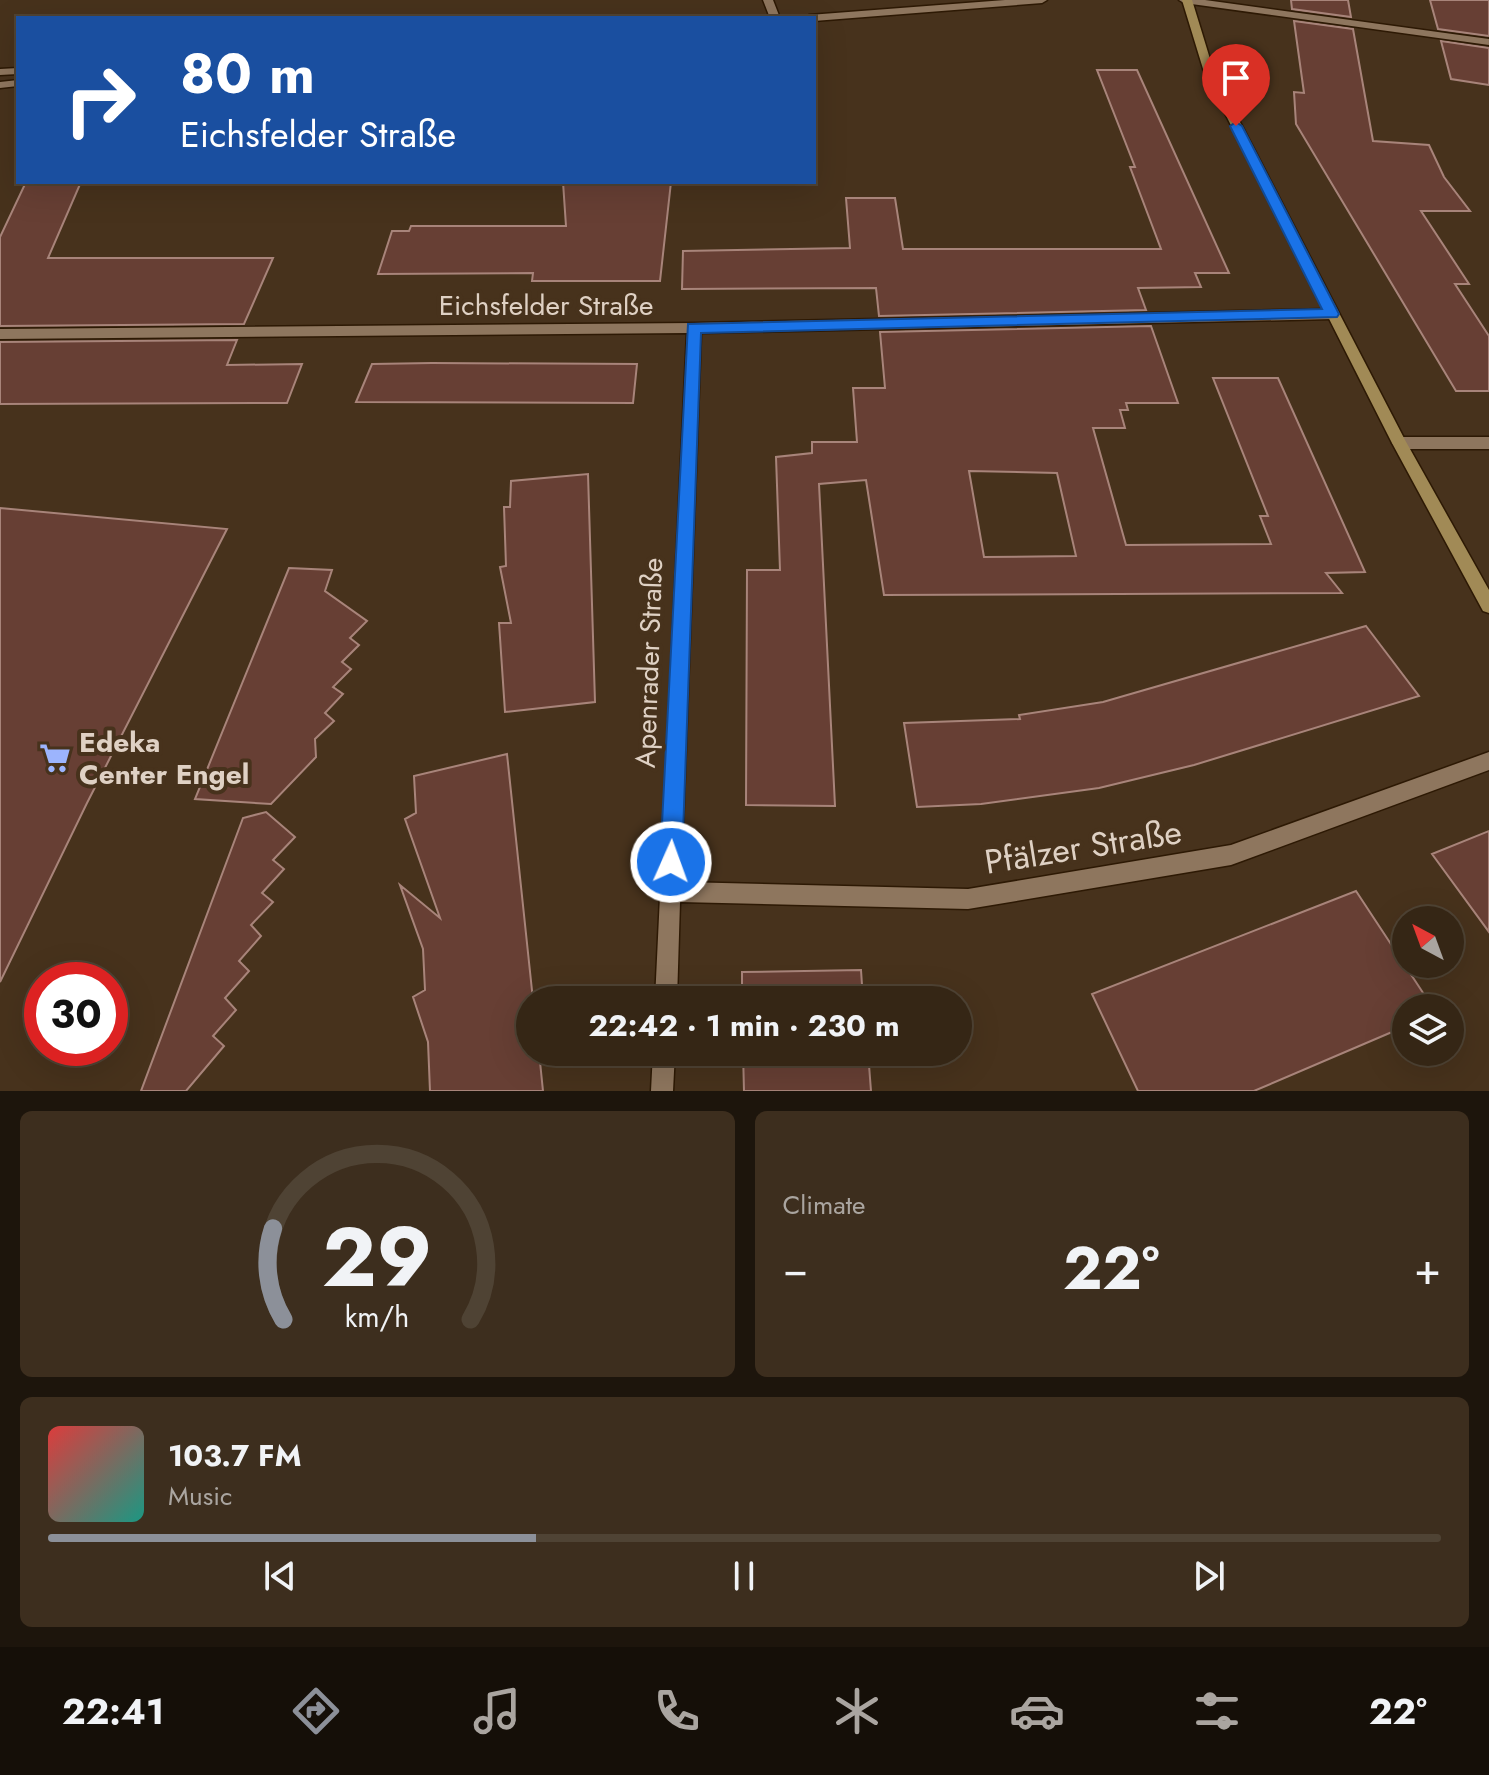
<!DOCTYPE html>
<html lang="en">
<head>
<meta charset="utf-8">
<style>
  body { margin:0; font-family:Jost,sans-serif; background:#3d2e1e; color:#f1f3f6; height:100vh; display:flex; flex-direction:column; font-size:30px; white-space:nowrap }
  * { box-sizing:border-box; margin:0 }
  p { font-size:26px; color:#aaa5a0 }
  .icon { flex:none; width:44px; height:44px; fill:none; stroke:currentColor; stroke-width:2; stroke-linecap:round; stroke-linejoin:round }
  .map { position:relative; height:1091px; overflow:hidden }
  .drawer { display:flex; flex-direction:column; gap:20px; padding:20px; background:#1d150c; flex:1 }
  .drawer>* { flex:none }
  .guide { position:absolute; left:16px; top:16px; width:800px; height:168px; border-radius:0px; box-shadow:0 8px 32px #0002,0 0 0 2px #4f4334; background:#1a4fa0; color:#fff; overflow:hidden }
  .needle { width:52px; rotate:319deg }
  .fabs { position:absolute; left:1392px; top:906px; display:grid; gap:16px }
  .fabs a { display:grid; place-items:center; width:72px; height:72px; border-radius:50%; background:#352615; box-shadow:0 8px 32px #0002,0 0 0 2px #4f4334; font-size:40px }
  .speed { position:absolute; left:24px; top:962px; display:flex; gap:16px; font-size:40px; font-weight:700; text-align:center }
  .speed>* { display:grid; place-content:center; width:104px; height:104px; border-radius:50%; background:#352615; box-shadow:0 8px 32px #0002,0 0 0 2px #4f4334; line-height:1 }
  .speed .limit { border:12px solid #d22; background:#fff; color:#111 }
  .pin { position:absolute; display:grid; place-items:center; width:68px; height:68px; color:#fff; margin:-82px -34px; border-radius:50% 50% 50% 0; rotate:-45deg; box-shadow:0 0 8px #0007 }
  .pin .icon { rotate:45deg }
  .me { position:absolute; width:88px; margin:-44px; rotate:2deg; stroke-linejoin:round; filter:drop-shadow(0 0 6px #0008) }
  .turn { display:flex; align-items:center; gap:28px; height:168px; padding:0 32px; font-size:36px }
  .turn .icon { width:104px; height:104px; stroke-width:2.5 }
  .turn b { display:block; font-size:56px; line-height:68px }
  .big { font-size:60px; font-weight:700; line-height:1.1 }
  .drawer .tile { flex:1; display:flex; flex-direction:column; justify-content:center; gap:12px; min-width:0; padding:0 28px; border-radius:12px; background:#3d2e1e }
  .drawer .dial { align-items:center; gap:0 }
  .dial svg { height:208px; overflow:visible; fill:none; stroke:#4f4334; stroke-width:7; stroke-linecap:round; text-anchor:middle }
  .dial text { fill:#f1f3f6; stroke:none }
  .song { display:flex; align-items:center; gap:24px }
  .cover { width:96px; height:96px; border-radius:12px; background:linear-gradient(135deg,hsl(0 70% 55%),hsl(170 70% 35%)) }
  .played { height:8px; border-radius:4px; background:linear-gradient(90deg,#8c9099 35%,#4f4334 35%) }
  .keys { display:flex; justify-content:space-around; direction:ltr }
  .heat { display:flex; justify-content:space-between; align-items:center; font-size:44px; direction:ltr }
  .drawer .tiles { flex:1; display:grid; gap:20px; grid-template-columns:1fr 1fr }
  .tile:last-child { grid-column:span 2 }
  .trip { position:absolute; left:516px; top:986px; width:456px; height:80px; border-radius:40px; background:#352615; box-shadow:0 8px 32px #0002,0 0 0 2px #4f4334; font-weight:700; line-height:80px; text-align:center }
  .tab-bar { display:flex; height:128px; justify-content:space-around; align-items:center; background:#150f08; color:#aaa5a0 }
  .tab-bar .icon { width:56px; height:56px }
  .tab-bar .current { color:#8c9099 }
  .tab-bar b { font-size:36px; color:#f1f3f6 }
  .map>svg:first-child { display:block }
</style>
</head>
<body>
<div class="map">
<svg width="1489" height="1091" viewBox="0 0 1489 1091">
  <rect width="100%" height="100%" fill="#47321c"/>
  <!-- building -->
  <path fill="#673f34" stroke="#a8847a" stroke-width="2" fill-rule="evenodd" d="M1291 0H1348L1351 17 1292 9Z
    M1430 0H1489V36L1438 29Z
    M1294 21 1353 29 1373 141 1429 145 1444 177 1470 211H1421L1469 284H1455L1489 336V391H1456L1296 124 1294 92 1304 93Z
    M1441 41 1489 48V85L1451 79Z
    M1097 70H1137L1229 273H1195L1201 287 1138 288 1146 310 879 316 876 288 682 289 683 251 850 248 846 198H895L903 249H1161L1130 167H1135Z
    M26 182H81L48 258H273L244 324 0 326V237Z
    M563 182H671L660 281H532L533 273 378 274 392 231H409L411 226H566Z
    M1151 326 1178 403H1126L1128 410H1120L1125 428H1093L1126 545 1271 544 1260 516H1268L1213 378H1278L1365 572 1326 573 1342 593 884 595 866 480 819 484 835 806 746 805 747 570H780L776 457 812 453V442H857L853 388H885L880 332ZM969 471 1057 473 1076 556 984 557Z
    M237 340 227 365 302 364 287 403 0 404V342Z
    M372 364 432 363 637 364 633 403 356 402Z
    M588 474 595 702 505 712 499 623H511L500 567 506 566 504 507H510L511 481Z
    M0 508 227 529 87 803 0 982Z
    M289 568 332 570 325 591 367 621 350 638 359 645 342 662 351 669 333 687 343 694 325 713 334 721 315 739 316 757 271 804 195 799Z
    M1366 626 1419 696 1194 765 1099 788 981 804 917 807 904 723 1020 719 1019 715 1103 702Z
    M507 754 533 1000H530V1052H539L543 1091H430L428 1042 413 997 425 990 423 949 400 885 440 918 405 819 416 813 414 776Z
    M266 812 295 837 273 860 284 869 262 893 273 902 251 925 261 936 239 961 249 971 225 998 236 1010 213 1036 224 1046 186 1091H141L243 818Z
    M1489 831V932L1432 854Z
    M1356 891 1433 1008H1406V1026L1254 1091H1138L1092 994Z
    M861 970 863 1000H742V972Z
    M743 1052H868L871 1091H744Z"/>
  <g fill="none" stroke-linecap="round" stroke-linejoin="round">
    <defs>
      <path id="street" d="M763 0H773L780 18H770Z
        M1005 0H1047L1042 3 814 21V18H804L809 15Z
        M1179 0H1205L1489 39V45L1184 3Z
        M18 68V74L0 75V69Z
        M18 80V86L0 88V82Z
        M1332 309 1339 314 1332 319 701 333 681 882 968 889 1231 845 1489 752V770L1231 865 968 909 680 902 677 1000H655L687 333 0 339V329L694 323Z
        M1399 437H1489V449H1399L1392 443Z
        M653 1052H675L673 1091H651Z"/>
      <path id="secondary" d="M1182 0H1192L1214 72 1405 440 1489 590V613L1483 611 1392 443 1204 72Z"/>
    </defs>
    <!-- street casing -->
    <use href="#street" stroke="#2d1904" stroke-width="3"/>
    <!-- secondary casing -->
    <use href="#secondary" stroke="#2d1904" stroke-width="3"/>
    <!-- street -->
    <use href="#street" fill="#8e765e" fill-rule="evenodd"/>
    <!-- secondary -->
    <use href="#secondary" fill="#a18a56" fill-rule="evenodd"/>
  </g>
  <!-- route -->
  <path fill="#1a73e8" stroke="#114b97" stroke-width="2" d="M1236 122 1242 126 1339 314 1337 317 701 333 682 862 679 870 671 873 663 870 660 862 688 324 1322 309 1230 126Z"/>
  <!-- icons -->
  <defs>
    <symbol id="supermarket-bare" viewBox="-9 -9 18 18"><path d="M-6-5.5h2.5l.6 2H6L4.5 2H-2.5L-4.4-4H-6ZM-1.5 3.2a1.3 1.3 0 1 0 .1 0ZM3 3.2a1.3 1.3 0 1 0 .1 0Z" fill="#9cb4fd" stroke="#47321c" stroke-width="2.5" paint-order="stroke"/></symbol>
  </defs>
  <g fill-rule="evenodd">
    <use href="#supermarket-bare" x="33" y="736" width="44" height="44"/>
  </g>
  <g text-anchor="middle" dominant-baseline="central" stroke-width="8" stroke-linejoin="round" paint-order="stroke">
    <!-- street labels -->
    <g font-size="28" fill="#dfd1c4" stroke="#47321c">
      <text x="546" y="305">Eichsfelder Straße</text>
      <text transform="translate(649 663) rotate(-88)">Apenrader Straße</text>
    </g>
    <!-- poi labels -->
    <g font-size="28" font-weight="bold" fill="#dfd1c4" stroke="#47321c" text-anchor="start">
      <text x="79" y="742">Edeka<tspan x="79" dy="32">Center Engel</tspan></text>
    </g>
    <!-- near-street labels -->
    <g font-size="34" fill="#dfd1c4" stroke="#47321c">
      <text transform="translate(1083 847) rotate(-9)">Pfälzer Straße</text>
    </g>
  </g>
</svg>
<div class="fabs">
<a><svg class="needle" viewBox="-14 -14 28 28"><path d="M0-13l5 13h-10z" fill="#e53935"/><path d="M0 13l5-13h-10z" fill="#aaa5a0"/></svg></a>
<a><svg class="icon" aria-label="layers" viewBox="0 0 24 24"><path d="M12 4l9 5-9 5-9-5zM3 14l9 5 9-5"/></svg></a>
</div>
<div class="speed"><div class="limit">30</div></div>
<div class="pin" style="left:1236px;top:126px;background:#d93025"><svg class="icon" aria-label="arrive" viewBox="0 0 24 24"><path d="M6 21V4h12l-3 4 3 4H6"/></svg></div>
<svg class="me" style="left:671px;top:862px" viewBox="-20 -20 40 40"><circle r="17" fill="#1a73e8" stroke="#fff" stroke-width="3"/><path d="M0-11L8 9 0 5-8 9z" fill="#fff"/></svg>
<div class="trip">22:42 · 1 min · 230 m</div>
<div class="guide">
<div class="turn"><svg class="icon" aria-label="right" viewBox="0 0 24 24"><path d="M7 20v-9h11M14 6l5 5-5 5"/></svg><div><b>80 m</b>Eichsfelder Straße</div></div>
</div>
</div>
<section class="drawer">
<div class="tiles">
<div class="tile dial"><svg viewBox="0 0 100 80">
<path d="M14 69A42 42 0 1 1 86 69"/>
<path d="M14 69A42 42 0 0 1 10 34" stroke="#8c9099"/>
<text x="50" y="56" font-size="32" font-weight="700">29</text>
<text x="50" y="72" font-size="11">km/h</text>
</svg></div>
<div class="tile"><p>Climate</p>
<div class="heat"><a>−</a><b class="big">22°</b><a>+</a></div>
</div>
<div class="tile">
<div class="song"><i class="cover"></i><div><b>103.7 FM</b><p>Music</p></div></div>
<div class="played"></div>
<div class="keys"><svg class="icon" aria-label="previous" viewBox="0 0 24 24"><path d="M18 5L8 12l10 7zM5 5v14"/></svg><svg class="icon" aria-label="pause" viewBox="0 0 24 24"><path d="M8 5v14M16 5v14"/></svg><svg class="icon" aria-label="next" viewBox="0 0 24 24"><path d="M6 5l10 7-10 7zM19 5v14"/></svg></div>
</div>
</div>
</section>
<nav class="tab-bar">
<b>22:41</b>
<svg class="icon current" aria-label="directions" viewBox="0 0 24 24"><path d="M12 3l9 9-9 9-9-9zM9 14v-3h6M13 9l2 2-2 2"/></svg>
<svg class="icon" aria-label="music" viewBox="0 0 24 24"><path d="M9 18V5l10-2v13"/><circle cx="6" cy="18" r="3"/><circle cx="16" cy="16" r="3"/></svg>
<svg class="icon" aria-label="phone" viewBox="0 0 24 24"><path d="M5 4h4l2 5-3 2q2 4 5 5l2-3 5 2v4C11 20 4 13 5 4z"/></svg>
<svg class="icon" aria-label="climate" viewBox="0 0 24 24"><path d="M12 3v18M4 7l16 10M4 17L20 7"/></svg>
<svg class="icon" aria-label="car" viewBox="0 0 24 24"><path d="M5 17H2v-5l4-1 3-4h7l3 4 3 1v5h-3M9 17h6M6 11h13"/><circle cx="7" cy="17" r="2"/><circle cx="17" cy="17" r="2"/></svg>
<svg class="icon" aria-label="filters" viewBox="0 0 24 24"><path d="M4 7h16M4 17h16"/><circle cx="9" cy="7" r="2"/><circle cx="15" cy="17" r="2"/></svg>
<b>22°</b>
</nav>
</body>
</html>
